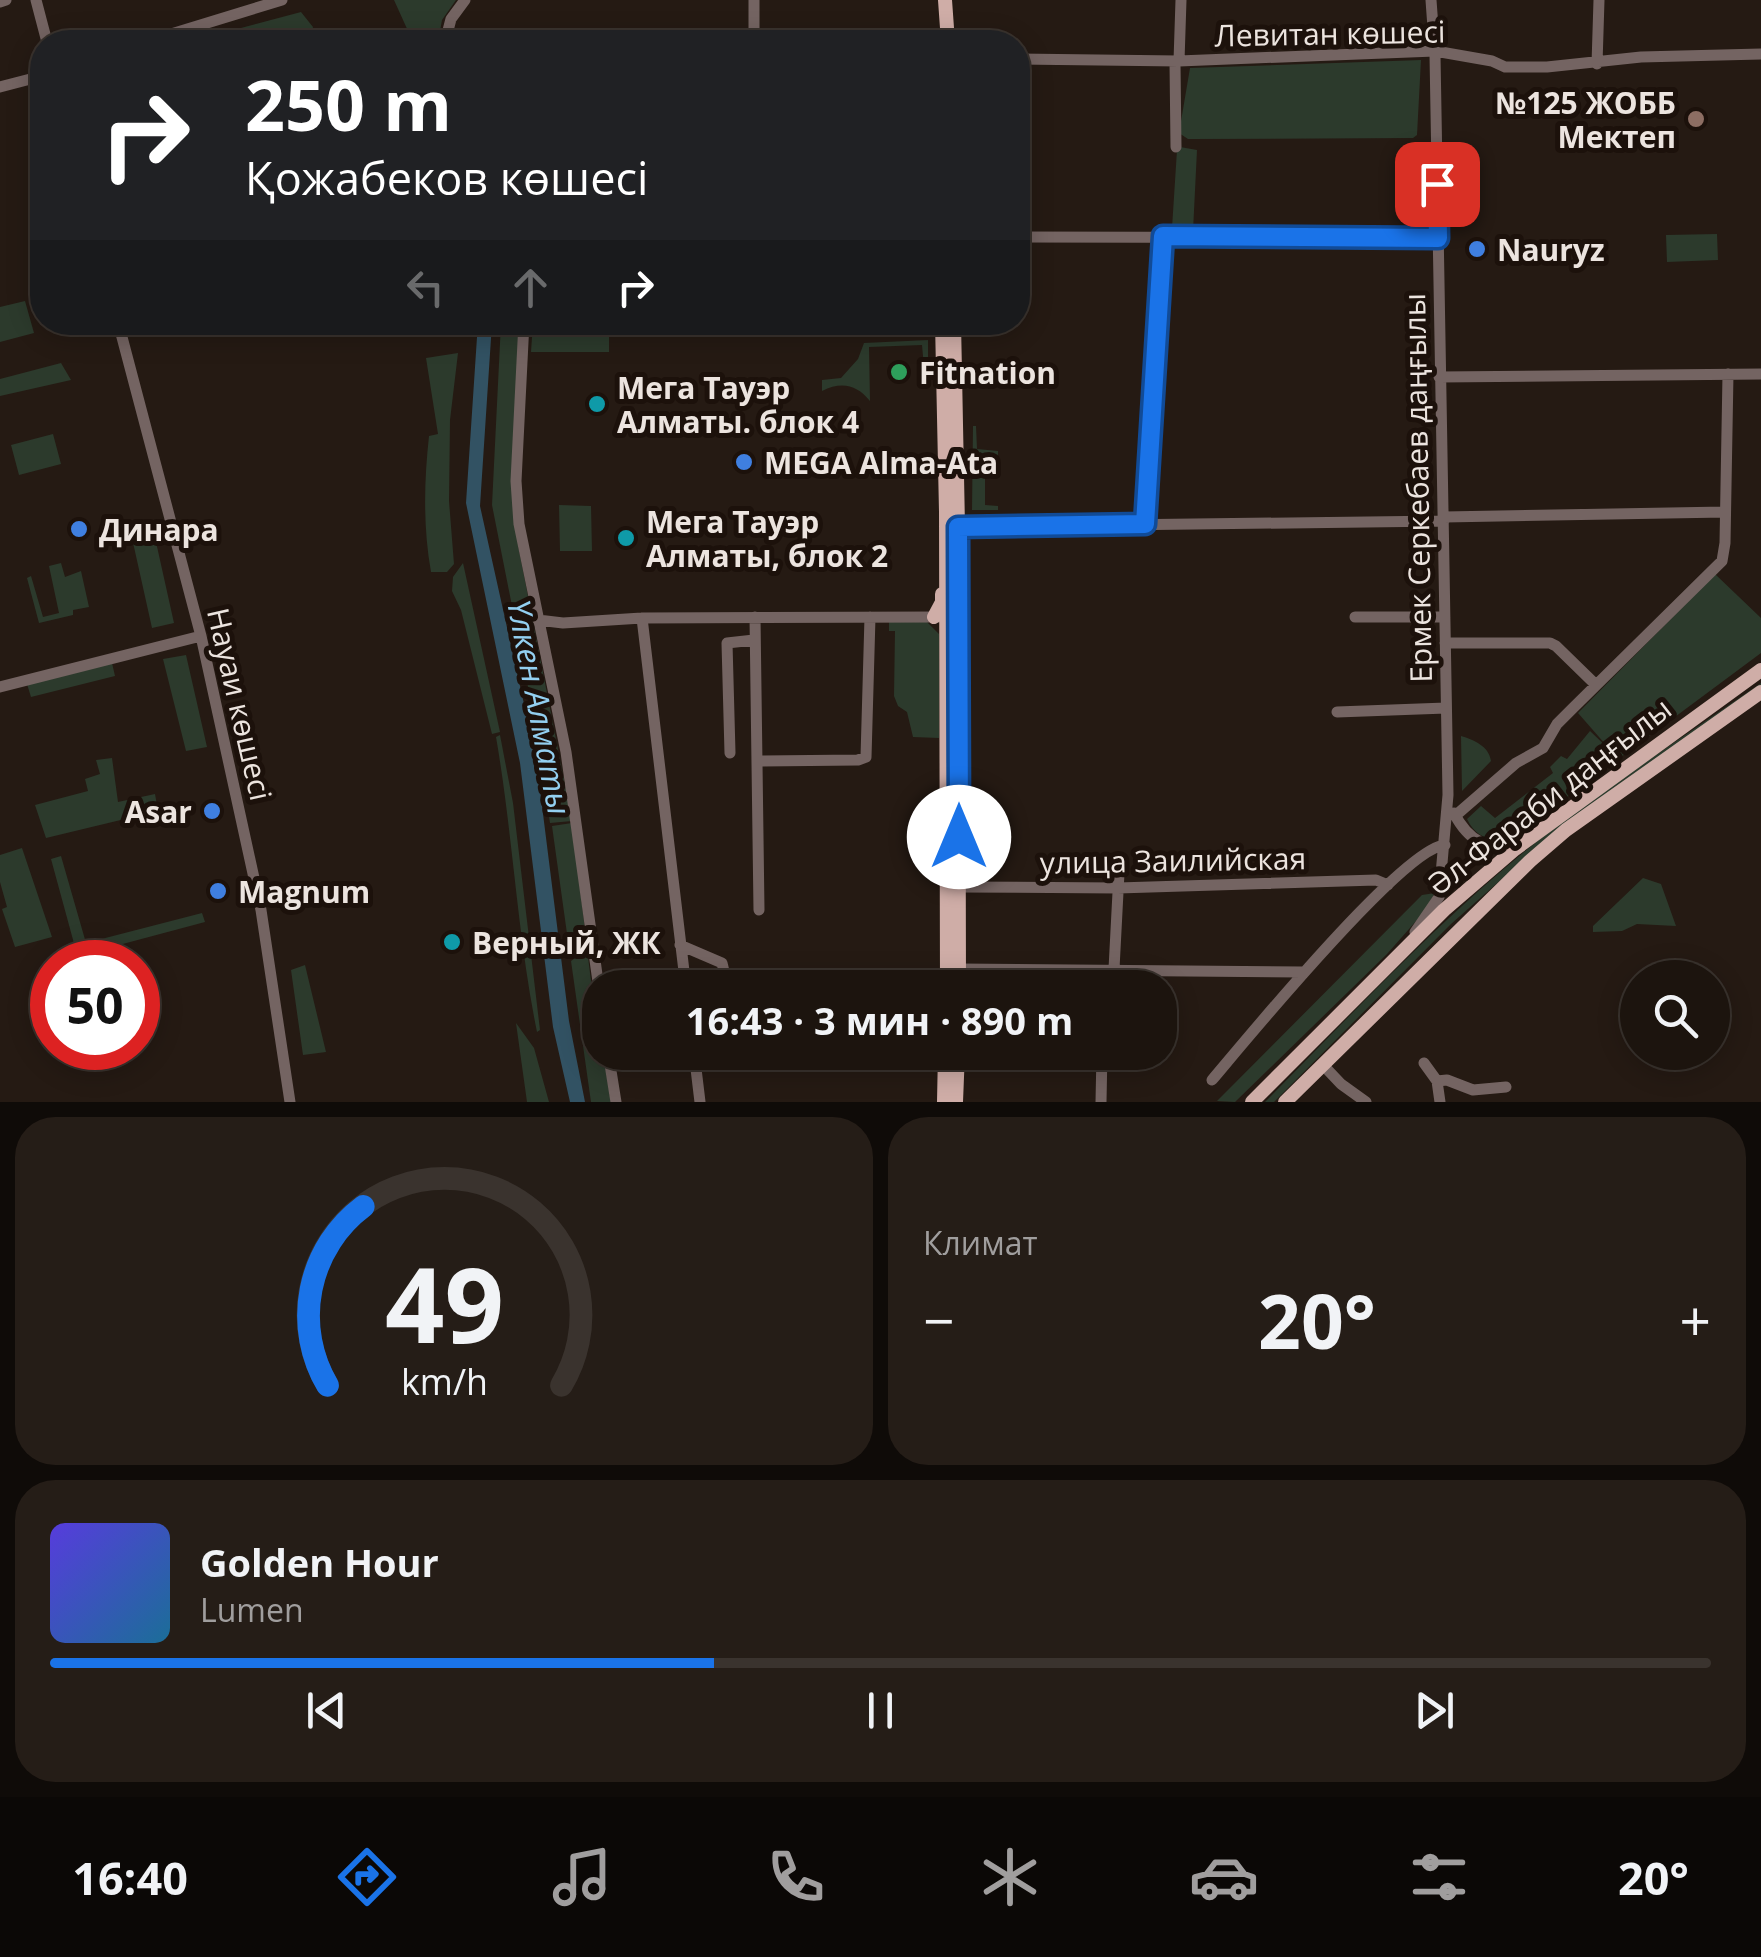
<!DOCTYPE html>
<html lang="ru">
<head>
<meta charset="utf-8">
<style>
  body { margin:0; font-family:"Open Sans",sans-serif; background:#251d17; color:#f1f3f6; height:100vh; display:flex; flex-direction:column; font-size:38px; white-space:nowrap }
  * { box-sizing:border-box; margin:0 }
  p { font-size:32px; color:#a09e9e }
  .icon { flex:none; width:55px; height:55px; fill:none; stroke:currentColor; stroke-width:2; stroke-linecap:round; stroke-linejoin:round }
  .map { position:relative; height:1102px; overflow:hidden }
  .drawer { display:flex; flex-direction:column; gap:15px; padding:15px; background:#0f0b08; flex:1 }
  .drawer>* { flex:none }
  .top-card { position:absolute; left:30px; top:30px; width:1000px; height:305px; border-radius:40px; box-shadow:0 5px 25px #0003,0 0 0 2px #3a332e; background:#202124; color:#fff; overflow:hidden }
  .fabs { position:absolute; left:1620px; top:960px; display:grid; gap:20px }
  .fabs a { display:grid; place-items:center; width:110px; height:110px; border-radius:50%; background:#1c140e; box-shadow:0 5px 25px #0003,0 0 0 2px #3a332e; font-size:50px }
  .speed { position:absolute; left:30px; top:940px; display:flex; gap:20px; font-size:50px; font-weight:700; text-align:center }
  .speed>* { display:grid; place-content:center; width:130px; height:130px; border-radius:50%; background:#1c140e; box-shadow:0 5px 25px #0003,0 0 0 2px #3a332e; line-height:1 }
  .speed .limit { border:15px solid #d22; background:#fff; color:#111 }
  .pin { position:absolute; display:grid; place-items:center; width:85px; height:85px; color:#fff; margin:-42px; border-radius:20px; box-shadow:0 5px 15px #0006 }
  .me { position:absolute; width:110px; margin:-55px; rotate:0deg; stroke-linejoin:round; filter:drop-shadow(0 0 8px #0008) }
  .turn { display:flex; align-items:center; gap:35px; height:210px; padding:0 50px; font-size:45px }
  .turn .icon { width:130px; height:130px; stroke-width:2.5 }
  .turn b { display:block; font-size:70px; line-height:85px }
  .lanes { display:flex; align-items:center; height:95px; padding:0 50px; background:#0003; justify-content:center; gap:50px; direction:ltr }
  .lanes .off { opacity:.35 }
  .big { font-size:75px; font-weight:700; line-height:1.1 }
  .drawer .tile { flex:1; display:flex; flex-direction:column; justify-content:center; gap:15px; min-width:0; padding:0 35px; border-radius:40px; background:#251d17 }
  .drawer .dial { align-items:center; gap:0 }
  .dial svg { height:260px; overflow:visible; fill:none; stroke:#3a332e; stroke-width:7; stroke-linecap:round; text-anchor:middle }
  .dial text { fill:#f1f3f6; stroke:none }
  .song { display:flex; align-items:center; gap:30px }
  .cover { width:120px; height:120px; border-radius:15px; background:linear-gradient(135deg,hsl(250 70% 55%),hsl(200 70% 35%)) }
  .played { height:10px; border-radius:5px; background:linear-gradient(90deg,#1a73e8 40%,#3a332e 40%) }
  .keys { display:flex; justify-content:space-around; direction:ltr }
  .heat { display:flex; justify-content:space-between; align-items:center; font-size:55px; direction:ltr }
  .drawer .tiles { flex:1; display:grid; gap:15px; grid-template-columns:1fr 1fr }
  .tile:last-child { grid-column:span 2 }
  .trip { position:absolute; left:582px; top:970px; width:595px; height:100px; border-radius:40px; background:#1c140e; box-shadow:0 5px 25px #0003,0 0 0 2px #3a332e; font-weight:700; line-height:100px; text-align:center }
  .dock { display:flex; height:160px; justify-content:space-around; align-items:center; background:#0b0806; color:#a09e9e }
  .dock .icon { width:70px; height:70px }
  .dock .active { color:#1a73e8 }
  .dock b { font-size:45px; color:#f1f3f6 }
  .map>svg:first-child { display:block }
</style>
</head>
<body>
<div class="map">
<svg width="1761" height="1102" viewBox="0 0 1761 1102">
  <rect width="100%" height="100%" fill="#251a13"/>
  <!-- green -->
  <path fill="#2c3a2c" d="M394 0H456L442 20 438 42H413Z
    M301 12 313 27 310 42H188Z
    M1421 60 1417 135 1413 138 1188 139 1179 133 1190 68Z
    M1180 147 1197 150 1193 231H1176L1172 228 1177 150Z
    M1717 234 1718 260 1667 262 1666 235Z
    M25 301 34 333 0 342V307Z
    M501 323H519L518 545 572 821 550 823 531 702 492 505Z
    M533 323H609V352H531Z
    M928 340V372L924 367 922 345 869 347 870 401C857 385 842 381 822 391V380L841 378 858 359 864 343Z
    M458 353 450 420 449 501 454 564 447 572H431C423 527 424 482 429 436L438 434 426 358Z
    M61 363 71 380 0 396V379Z
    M973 426H976L977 449 998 451V464L985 465V505L998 506V510H972Z
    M53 434 61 464 19 475 11 445Z
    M559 505 591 506 592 551H560Z
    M154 533 174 623 152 628 132 538Z
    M61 563 65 577 81 571 89 607 73 610V615L39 623 27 578 31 576 43 617 59 613 49 566Z
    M463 563 500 732 492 734 461 610 452 591 453 577Z
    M1715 574 1761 618V653L1516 835C1496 844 1477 840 1467 819L1481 806 1495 818 1553 773 1550 767 1561 756 1567 759 1590 731 1613 753 1578 713Z
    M889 622H927L939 634V738L913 737 907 712 898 706 894 696 895 631H889Z
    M186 655 207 747 186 751 163 659Z
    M112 663 115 676 31 697 27 684Z
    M1761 683V687L1521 862 1451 924 1274 1102H1265C1358 1008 1449 909 1554 828 1621 777 1692 731 1761 683Z
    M500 735 513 803 540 1030 537 1032C517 934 513 835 496 737Z
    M1461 736C1474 740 1489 746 1491 761L1462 791Z
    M112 758 118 802 155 794 158 811 46 838 35 805 88 791 85 779 100 774 96 760Z
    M572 823 587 946 569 948 552 826Z
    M22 848 52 937 15 947 2 909 7 907 0 882V855Z
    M61 856 86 943 202 913 205 922 89 953 87 944 75 947 51 859Z
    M1643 878 1661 884 1676 926 1637 924 1622 931 1593 932V926Z
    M1435 893 1424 912 1387 954 1235 1102 1217 1101 1422 895Z
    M587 949 600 1052 603 1053 611 1102H591L571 961Z
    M305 965 326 1052 303 1055 291 970Z
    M516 1023 534 1048 549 1102H527Z"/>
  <!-- water -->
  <path fill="#325263" d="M478 322 492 323 480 506 536 758 569 1021 585 1102H570L553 1027 520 763 466 503Z"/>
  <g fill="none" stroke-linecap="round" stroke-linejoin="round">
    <!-- minor -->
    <path stroke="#746462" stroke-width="11" d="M36 0 47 42
      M0 2 6 0
      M145 42 282 0
      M445 42 451 19 465 0
      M754 42V0
      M1018 59 1179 61 1435 51 1492 61 1505 67H1547L1641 57 1761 54
      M1179 61 1181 0
      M1175 63 1176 147
      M1597 64 1599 0
      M0 87 42 76
      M1018 237 1438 238
      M118 322 201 636 261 910 290 1102
      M524 322 516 481 519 524 566 752 600 996
      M1439 377 1761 374
      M1444 517 1725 512
      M1145 524 1163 236
      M953 527 1444 521
      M755 617 759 910
      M1355 617H1445
      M642 618 686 988
      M538 620 563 623 642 618 938 617
      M1445 643H1550L1556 646 1596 685
      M0 687 201 636
      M1337 712 1446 708
      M730 753 727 643 754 640
      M757 761 858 760 866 757 870 617
      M1454 813C1467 839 1491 856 1519 842
      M1455 816 1516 763 1543 748 1557 724 1572 709 1722 561 1725 543 1728 374
      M959 887 1118 888 1376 880 1388 885
      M1415 932 1439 897 1448 795 1435 55 1431 0
      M680 945 722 963 728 988
      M959 969 1303 972
      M804 988 947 981
      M1113 988 1119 873
      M608 1052 616 1102
      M694 1052 700 1102
      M988 1053H1102
      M1424 1063 1437 1081 1440 1102
      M1323 1065 1341 1084 1366 1102
      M1212 1080C1246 1040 1404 847 1445 845
      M1437 1081 1447 1080 1473 1090 1506 1087
      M1101 1102 1102 1052"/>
    <!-- major -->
    <path stroke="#cfada7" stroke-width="14" d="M945 0 948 42
      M942 322 946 512 947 988
      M954 322 958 527 959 988
      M934 617 942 602V594
      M944 1102 945 1052
      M956 1102 958 1052
      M1252 1102 1444 910 1515 849 1761 670
      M1285 1102 1530 861 1566 830 1761 692"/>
  </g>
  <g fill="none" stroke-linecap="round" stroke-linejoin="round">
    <defs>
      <path id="route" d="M959 837 958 527 1145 524 1163 236 1438 238 1437 184"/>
    </defs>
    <!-- route casing -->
    <use href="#route" stroke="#114b97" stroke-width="25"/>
    <!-- route -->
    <use href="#route" stroke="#1a73e8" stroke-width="18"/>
  </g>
  <!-- markers -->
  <circle fill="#8d6e63" stroke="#1c110b" stroke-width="4" cx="1696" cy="119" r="10"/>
  <g fill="#3f7fe0" stroke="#1c110b" stroke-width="4">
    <circle cx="1477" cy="249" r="10"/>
    <circle cx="744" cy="462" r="10"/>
    <circle cx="79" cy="529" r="10"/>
    <circle cx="212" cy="811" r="10"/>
    <circle cx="218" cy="891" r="10"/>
  </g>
  <circle fill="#2e9e5b" stroke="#1c110b" stroke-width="4" cx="899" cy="372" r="10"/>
  <g fill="#0f9aa8" stroke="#1c110b" stroke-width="4">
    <circle cx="597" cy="404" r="10"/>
    <circle cx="626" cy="538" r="10"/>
    <circle cx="452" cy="942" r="10"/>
  </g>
  <g text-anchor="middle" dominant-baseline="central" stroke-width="10" stroke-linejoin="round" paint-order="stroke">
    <!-- street labels -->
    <g font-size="30" fill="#ece4df" stroke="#1c110b">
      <text transform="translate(1330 33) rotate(-1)">Левитан көшесі</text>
      <text transform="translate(1417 488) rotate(-91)">Ермек Серкебаев даңғылы</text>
      <text transform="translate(240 704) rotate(77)">Науаи көшесі</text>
      <text transform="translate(1549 796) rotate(-38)">Әл-Фараби даңғылы</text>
      <text transform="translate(1173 860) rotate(-1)">улица Заилийская</text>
    </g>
    <!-- poi labels -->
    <g font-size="30" font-weight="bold" fill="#ece4df" stroke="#1c110b" text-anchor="start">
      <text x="1676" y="102" text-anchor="end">№125 ЖОББ<tspan x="1676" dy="34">Мектеп</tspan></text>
      <text x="1497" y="249">Nauryz</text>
      <text x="919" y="372">Fitnation</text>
      <text x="617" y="387">Мега Тауэр<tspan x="617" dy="34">Алматы. блок 4</tspan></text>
      <text x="764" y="462">MEGA Alma-Ata</text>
      <text x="646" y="521">Мега Тауэр<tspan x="646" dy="34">Алматы, блок 2</tspan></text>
      <text x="99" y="529">Динара</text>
      <text x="192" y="811" text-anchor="end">Asar</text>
      <text x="238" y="891">Magnum</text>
      <text x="472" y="942">Верный, ЖК</text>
    </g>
    <!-- water labels -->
    <g font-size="32" font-style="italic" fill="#93cff0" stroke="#1c110b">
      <text transform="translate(540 707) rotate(79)">Үлкен Алматы</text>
    </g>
  </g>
</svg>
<div class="fabs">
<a><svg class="icon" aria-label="search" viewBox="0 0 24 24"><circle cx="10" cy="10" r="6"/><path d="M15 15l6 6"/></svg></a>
</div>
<div class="speed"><div class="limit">50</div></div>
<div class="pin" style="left:1437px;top:184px;background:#d93025"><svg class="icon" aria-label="arrive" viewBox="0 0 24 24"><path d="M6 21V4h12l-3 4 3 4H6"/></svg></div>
<svg class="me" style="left:959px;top:837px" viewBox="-20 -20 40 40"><circle r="19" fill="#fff"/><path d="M0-13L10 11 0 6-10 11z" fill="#1a73e8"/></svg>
<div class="trip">16:43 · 3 мин · 890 m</div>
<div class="top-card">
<div class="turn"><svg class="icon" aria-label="right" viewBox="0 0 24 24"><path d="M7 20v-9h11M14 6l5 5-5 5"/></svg><div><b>250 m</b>Қожабеков көшесі</div></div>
<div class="lanes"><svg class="icon off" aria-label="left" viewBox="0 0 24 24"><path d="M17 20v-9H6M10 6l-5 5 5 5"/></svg><svg class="icon off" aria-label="ahead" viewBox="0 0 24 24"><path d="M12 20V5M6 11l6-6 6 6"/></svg><svg class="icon" aria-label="right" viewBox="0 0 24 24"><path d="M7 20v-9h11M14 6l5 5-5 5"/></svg></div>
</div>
</div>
<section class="drawer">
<div class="tiles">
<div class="tile dial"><svg viewBox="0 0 100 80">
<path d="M14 69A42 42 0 1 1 86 69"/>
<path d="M14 69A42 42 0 0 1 25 14" stroke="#1a73e8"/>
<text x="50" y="56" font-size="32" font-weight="700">49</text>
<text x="50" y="72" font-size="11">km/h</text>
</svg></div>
<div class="tile"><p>Климат</p>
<div class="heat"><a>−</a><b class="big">20°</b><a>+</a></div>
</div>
<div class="tile">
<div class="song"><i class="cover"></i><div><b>Golden Hour</b><p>Lumen</p></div></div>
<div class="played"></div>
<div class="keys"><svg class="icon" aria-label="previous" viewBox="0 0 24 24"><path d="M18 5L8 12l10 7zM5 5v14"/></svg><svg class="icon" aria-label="pause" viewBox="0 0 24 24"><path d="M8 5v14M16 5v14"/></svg><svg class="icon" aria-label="next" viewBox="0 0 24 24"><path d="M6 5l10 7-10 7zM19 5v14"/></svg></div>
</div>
</div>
</section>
<nav class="dock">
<b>16:40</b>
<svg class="icon active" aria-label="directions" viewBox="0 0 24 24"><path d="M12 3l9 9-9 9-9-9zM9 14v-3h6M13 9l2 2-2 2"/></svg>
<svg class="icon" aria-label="music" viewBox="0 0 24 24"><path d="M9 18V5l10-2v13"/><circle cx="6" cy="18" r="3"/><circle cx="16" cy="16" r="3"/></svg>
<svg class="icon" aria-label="phone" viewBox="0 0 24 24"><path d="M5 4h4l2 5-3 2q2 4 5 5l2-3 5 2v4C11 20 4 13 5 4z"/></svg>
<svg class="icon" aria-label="climate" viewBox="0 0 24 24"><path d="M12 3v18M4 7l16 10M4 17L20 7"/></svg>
<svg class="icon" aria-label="car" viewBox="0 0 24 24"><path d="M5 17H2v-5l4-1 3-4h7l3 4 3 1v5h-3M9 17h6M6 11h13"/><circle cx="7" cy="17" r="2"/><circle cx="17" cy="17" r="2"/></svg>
<svg class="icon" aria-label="filters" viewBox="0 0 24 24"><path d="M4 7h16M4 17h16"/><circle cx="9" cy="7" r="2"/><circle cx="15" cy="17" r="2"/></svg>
<b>20°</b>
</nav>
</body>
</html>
